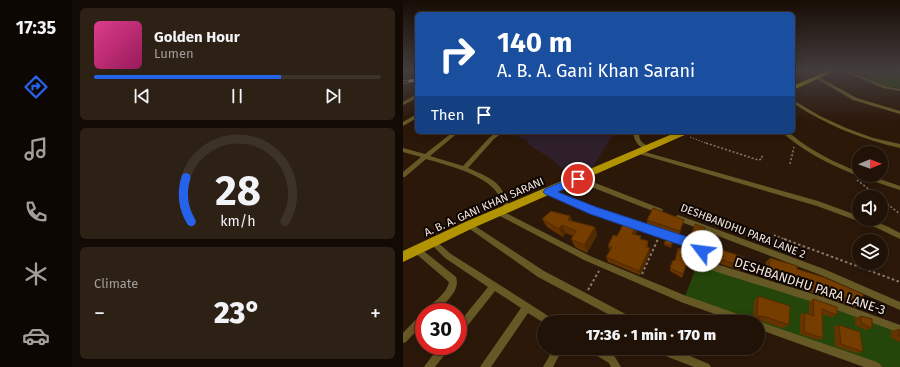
<!DOCTYPE html>
<html lang="en">
<head>
<meta charset="utf-8">
<style>
  body { margin:0; font-family:"Fira Sans",sans-serif; background:#2d2015; color:#f1f3f6; height:100vh; display:flex; flex-direction:column; font-size:15px; white-space:nowrap }
  * { box-sizing:border-box; margin:0 }
  p { font-size:13px; color:#a29e9b }
  .icon { flex:none; width:22px; height:22px; fill:none; stroke:currentColor; stroke-width:2; stroke-linecap:round; stroke-linejoin:round }
  .map { position:relative; flex:1; overflow:hidden }
  .drawer { display:flex; flex-direction:column; gap:8px; padding:8px; background:#120a04; width:331px }
  .drawer>* { flex:none }
  .hud { position:absolute; left:12px; top:12px; width:380px; height:122px; border-radius:6px; box-shadow:0 2px 10px #0003,0 0 0 1px #3d3228; background:#1a4fa0; color:#fff; overflow:hidden }
  .needle { width:26px; rotate:89deg }
  .buttons { position:absolute; left:449px; top:146px; display:grid; gap:8px }
  .buttons a { display:grid; place-items:center; width:36px; height:36px; border-radius:50%; background:#201207; box-shadow:0 2px 10px #0003,0 0 0 1px #3d3228; font-size:20px }
  .speed { position:absolute; left:12px; top:303px; display:flex; gap:8px; font-size:20px; font-weight:700; text-align:center }
  .speed>* { display:grid; place-content:center; width:52px; height:52px; border-radius:50%; background:#201207; box-shadow:0 2px 10px #0003,0 0 0 1px #3d3228; line-height:1 }
  .speed .limit { border:6px solid #d22; background:#fff; color:#111 }
  .pin { position:absolute; display:grid; place-items:center; width:34px; height:34px; color:#fff; margin:-17px; border:2px solid #fff; border-radius:50%; box-shadow:0 1px 4px #0007 }
  .me { position:absolute; width:44px; margin:-22px; rotate:300deg; stroke-linejoin:round; filter:drop-shadow(0 0 3px #0008) }
  .turn { display:flex; align-items:center; gap:14px; height:84px; padding:0 16px; font-size:18px }
  .turn .icon { width:52px; height:52px; stroke-width:2.5 }
  .turn b { display:block; font-size:28px; line-height:34px }
  .then { display:flex; align-items:center; height:38px; padding:0 16px; background:#0003; gap:8px; font-size:15px }
  .big { font-size:30px; font-weight:800; line-height:1.1 }
  .drawer .card { flex:1; display:flex; flex-direction:column; justify-content:center; gap:6px; min-width:0; padding:0 14px; border-radius:6px; background:#2d2015 }
  .drawer .dial { align-items:center; gap:0 }
  .dial svg { height:104px; overflow:visible; fill:none; stroke:#3d3228; stroke-width:7; stroke-linecap:round; text-anchor:middle }
  .dial text { fill:#f1f3f6; stroke:none }
  .song { display:flex; align-items:center; gap:12px }
  .cover { width:48px; height:48px; border-radius:6px; background:linear-gradient(135deg,hsl(330 70% 55%),hsl(330 70% 35%)) }
  .played { height:4px; border-radius:2px; background:linear-gradient(90deg,#2563eb 65%,#3d3228 65%) }
  .keys { display:flex; justify-content:space-around; direction:ltr }
  .heat { display:flex; justify-content:space-between; align-items:center; font-size:22px; direction:ltr }
  .trip { position:absolute; left:134px; top:315px; width:228px; height:40px; border-radius:20px; background:#201207; box-shadow:0 2px 10px #0003,0 0 0 1px #3d3228; font-weight:800; line-height:40px; text-align:center }
  main { display:flex; flex:1; min-height:0 }
  .tabs { display:flex; flex-direction:column; width:72px; justify-content:space-around; align-items:center; background:#0d0703; color:#a29e9b }
  .tabs .icon { width:28px; height:28px }
  .tabs .current { color:#2563eb }
  .tabs b { font-size:18px; color:#f1f3f6 }
  .map>svg:first-child { display:block }
</style>
</head>
<body>
<main>
<nav class="tabs">
<b>17:35</b>
<svg class="icon current" aria-label="directions" viewBox="0 0 24 24"><path d="M12 3l9 9-9 9-9-9zM9 14v-3h6M13 9l2 2-2 2"/></svg>
<svg class="icon" aria-label="music" viewBox="0 0 24 24"><path d="M9 18V5l10-2v13"/><circle cx="6" cy="18" r="3"/><circle cx="16" cy="16" r="3"/></svg>
<svg class="icon" aria-label="phone" viewBox="0 0 24 24"><path d="M5 4h4l2 5-3 2q2 4 5 5l2-3 5 2v4C11 20 4 13 5 4z"/></svg>
<svg class="icon" aria-label="climate" viewBox="0 0 24 24"><path d="M12 3v18M4 7l16 10M4 17L20 7"/></svg>
<svg class="icon" aria-label="car" viewBox="0 0 24 24"><path d="M5 17H2v-5l4-1 3-4h7l3 4 3 1v5h-3M9 17h6M6 11h13"/><circle cx="7" cy="17" r="2"/><circle cx="17" cy="17" r="2"/></svg>
</nav>
<section class="drawer">
<div class="card">
<div class="song"><i class="cover"></i><div><b>Golden Hour</b><p>Lumen</p></div></div>
<div class="played"></div>
<div class="keys"><svg class="icon" aria-label="previous" viewBox="0 0 24 24"><path d="M18 5L8 12l10 7zM5 5v14"/></svg><svg class="icon" aria-label="pause" viewBox="0 0 24 24"><path d="M8 5v14M16 5v14"/></svg><svg class="icon" aria-label="next" viewBox="0 0 24 24"><path d="M6 5l10 7-10 7zM19 5v14"/></svg></div>
</div>
<div class="card dial"><svg viewBox="0 0 100 80">
<path d="M14 69A42 42 0 1 1 86 69"/>
<path d="M14 69A42 42 0 0 1 10 35" stroke="#2563eb"/>
<text x="50" y="56" font-size="32" font-weight="700">28</text>
<text x="50" y="72" font-size="11">km/h</text>
</svg></div>
<div class="card"><p>Climate</p>
<div class="heat"><a>−</a><b class="big">23°</b><a>+</a></div>
</div>
</section>
<div class="map">
<svg width="497" height="367" viewBox="0 0 497 367">
  <rect width="100%" height="100%" fill="#2b1809"/>
  <!-- commercial -->
  <path fill="#2e1f2b" d="M117 132H212L184 175 162 171 147 158 126 145 124 140 114 136Z"/>
  <!-- green -->
  <path fill="#24460a" d="M449 71H497V88L483 86Z
    M295 262 497 330V367H476L355 322H346L281 299Z"/>
  <g fill="none" stroke-linecap="round" stroke-linejoin="round">
    <!-- path-far2 -->
    <path stroke="#8b7b6e" stroke-width="1" stroke-dasharray="1.5 1.5" stroke-linecap="butt" d="M287 137 305 144"/>
    <!-- path-far1 -->
    <path stroke="#8b7b6e" stroke-width="1.5" stroke-dasharray="2 2" stroke-linecap="butt" d="M303 143 355 160 359 159V154
      M387 164 391 147
      M454 180 476 197
      M478 199 497 214
      M371 235 384 240"/>
    <!-- path -->
    <path stroke="#8b7b6e" stroke-width="2" stroke-dasharray="2.5 2.5" stroke-linecap="butt" d="M381 239 497 282
      M239 274 255 239
      M185 290 196 271"/>
    <!-- minor -->
    <path fill="#675925" fill-rule="evenodd" d="M440 71H445L483 86 497 89V91L480 88Z
      M414 77H416L454 98 497 111V114L450 100 414 79Z
      M12 95H14V98L0 105V102Z
      M390 100 417 116 443 128 470 138 497 144V148C458 139 423 125 390 103Z
      M12 115H14V118L0 126V122Z
      M50 132H56L27 156 60 166 87 137 94 132H100L91 139 65 168C76 173 88 177 96 186 101 192 105 201 108 209L107 211 105 212 103 211C99 204 97 195 91 189 76 173 44 165 23 159L2 177H0V172L18 157 0 152V148L22 154Z
      M230 132H236C236 143 240 142 247 148L246 149C236 149 231 141 230 132Z
      M379 132C388 132 391 137 398 142 416 155 436 164 456 172V175H465L497 186V190C464 179 431 169 401 149 394 144 386 139 379 132Z
      M235 150 415 201 456 216V219C471 219 484 226 497 233V239L474 228 414 206 233 153 232 152 233 151Z
      M173 177H177L259 209 260 211 259 213 257 214 255 213 173 181 172 179Z
      M143 190H147L192 209 299 244 303 251 300 259V260L423 298 497 325V333L423 306 295 266 292 259 295 251 294 248 188 213 143 194 142 192Z
      M97 210 187 256 281 295 346 318 349 319 350 322H334L278 302 181 260 95 215 94 213 95 211Z
      M275 215 421 269 497 302V310L420 276 273 220 272 218 273 216Z
      M66 222 141 271 232 319 233 322H220L135 277 64 227 63 225 64 223Z
      M31 240 33 241 48 254 150 319 151 322H141V323L125 313 88 367H77L79 364 118 308 92 291 58 334 55 335V324L85 287 42 258 27 243 29 241Z
      M14 247 17 248 53 277C58 291 41 304 32 312H22L23 309C31 302 44 293 46 282L11 252 10 250 11 248Z
      M21 313V323L3 342 0 343V333L18 314Z
      M355 321 474 362 477 364 479 367H461L355 329V322H352Z
      M37 346H47L46 349 32 367H21L23 364Z
      M151 348H160L150 367H140Z
      M185 348H197L212 357 218 367H208L206 363 186 351Z
      M262 348H270V349L306 364 308 367H291L265 357 262 355 260 352Z"/>
    <!-- primary -->
    <path fill="#b29402" fill-rule="evenodd" d="M424 71H432L390 90V86Z
      M274 132H285L284 134 70 228 0 262V251L62 222Z"/>
    <defs>
      <path id="rail" d="M0 82 14 80"/>
    </defs>
    <!-- rail casing -->
    <use href="#rail" stroke="#d1c3b8" stroke-width="3"/>
    <!-- rail -->
    <use href="#rail" stroke="#0e0602" stroke-width="2" stroke-dasharray="5.5" stroke-linecap="butt"/>
  </g>
  <!-- wall -->
  <path fill="#653400" d="M139 219 169 221 194 235 184 253 172 247 168 239 170 236 163 233 160 237 144 227Z
    M244 220H281L280 224 276 235 244 224Z
    M234 225 235 230 232 235 238 236V239L245 241V248H247V253L237 275 205 262 203 257 207 251 205 246Z
    M288 235 299 237 316 249 339 266 336 270 302 259 304 250 300 243 287 239Z
    M270 242 268 248 261 245V243Z
    M295 247 291 257 289 256 288 260 284 263 279 278 267 271V268L272 261 282 250Z
    M367 258 394 269 461 304 454 308 371 280V276L362 273 363 262Z
    M355 296 386 325 380 328 355 320 351 321 350 318 351 301Z
    M410 299 434 315 428 317 419 314 420 338 415 340 397 334V315L402 313 406 314V302Z
    M458 316 469 328 463 330 452 325V318Z
    M436 325 460 352 453 353 432 346 431 327Z
    M495 329 497 330V342L488 338V331Z"/>
  <!-- shaded-wall -->
  <path fill="#522b00" d="M167 216 171 224 165 220Z
    M159 225 163 233 160 237 156 229Z
    M234 225 235 230 230 239 229 234Z
    M192 227 194 235 184 253 181 245Z
    M247 248V253L237 275 236 271Z
    M289 256 288 260 284 263 279 278 285 260Z
    M360 316 355 320 351 321 356 317Z"/>
  <!-- building -->
  <path fill="#753d00" stroke="#522b00" d="M250 208 281 220 277 231 244 220Z
    M148 211 167 216 165 220 192 227 181 245 168 239 173 231 159 225 156 229 139 219Z
    M222 221 234 225 229 234 238 236 237 239 245 241 243 247 247 248 236 271 203 257 209 247 205 246 210 235 214 236Z
    M292 224 302 228 299 237 318 242 316 249 340 257 339 266 303 255 306 246 302 239 288 235Z
    M264 238 270 240 268 246 261 243Z
    M285 242 294 245 295 247 292 253 290 252 289 256 285 260 280 274 267 268 270 260 272 261 275 248 282 250Z
    M367 258 394 266V269L420 277 460 294 461 304 375 276V272L366 269Z
    M355 296 387 306 386 325 360 316 356 317 354 314Z
    M410 299 434 307V315L419 309 420 338 401 332 402 313 411 316Z
    M458 316 469 319V328L458 323Z
    M436 325 457 332 460 352 438 344Z
    M495 329 497 330V337L496 336Z"/>
  <!-- sky -->
  <linearGradient id="sky" x2="0" y2="1"><stop stop-color="#180d05"/><stop offset="0.58" stop-color="#443d3e"/><stop offset="1" stop-color="#443d3e" stop-opacity="0"/></linearGradient>
  <rect width="497" height="122" fill="url(#sky)"/>
  <!-- route -->
  <path fill="#2563eb" stroke="#184099" d="M175 175 179 179 178 181 155 192 193 207 300 242 304 248 302 255 299 256 295 255 292 250 187 214 142 194 140 192 142 189Z"/>
  <g text-anchor="middle" dominant-baseline="central" stroke-width="4" stroke-linejoin="round" paint-order="stroke">
    <!-- street labels -->
    <g font-size="11" fill="#f5e7dd" stroke="#0e0602">
      <text transform="translate(81 207) rotate(-24)">A. B. A. GANI KHAN SARANI</text>
      <text transform="translate(340 231) rotate(21)">DESHBANDHU PARA LANE 2</text>
    </g>
    <!-- near-street labels -->
    <g font-size="13" fill="#f5e7dd" stroke="#0e0602">
      <text transform="translate(407 286) rotate(18)">DESHBANDHU PARA LANE-3</text>
    </g>
  </g>
</svg>
<div class="buttons">
<a><svg class="needle" viewBox="-14 -14 28 28"><path d="M0-13l5 13h-10z" fill="#e53935"/><path d="M0 13l5-13h-10z" fill="#a29e9b"/></svg></a>
<a><svg class="icon" aria-label="sound" viewBox="0 0 24 24"><path d="M4 9h4l5-4v14l-5-4H4zM17 9q2 3 0 6"/></svg></a>
<a><svg class="icon" aria-label="layers" viewBox="0 0 24 24"><path d="M12 4l9 5-9 5-9-5zM3 14l9 5 9-5"/></svg></a>
</div>
<div class="speed"><div class="limit">30</div></div>
<div class="pin" style="left:175px;top:179px;background:#d93025"><svg class="icon" aria-label="arrive" viewBox="0 0 24 24"><path d="M6 21V4h12l-3 4 3 4H6"/></svg></div>
<svg class="me" style="left:299px;top:251px" viewBox="-20 -20 40 40"><circle r="19" fill="#fff"/><path d="M0-13L10 11 0 6-10 11z" fill="#2563eb"/></svg>
<div class="trip">17:36 · 1 min · 170 m</div>
<div class="hud">
<div class="turn"><svg class="icon" aria-label="right" viewBox="0 0 24 24"><path d="M7 20v-9h11M14 6l5 5-5 5"/></svg><div><b>140 m</b>A. B. A. Gani Khan Sarani</div></div>
<div class="then">Then<svg class="icon" aria-label="arrive" viewBox="0 0 24 24"><path d="M6 21V4h12l-3 4 3 4H6"/></svg></div>
</div>
</div>
</main>
</body>
</html>
